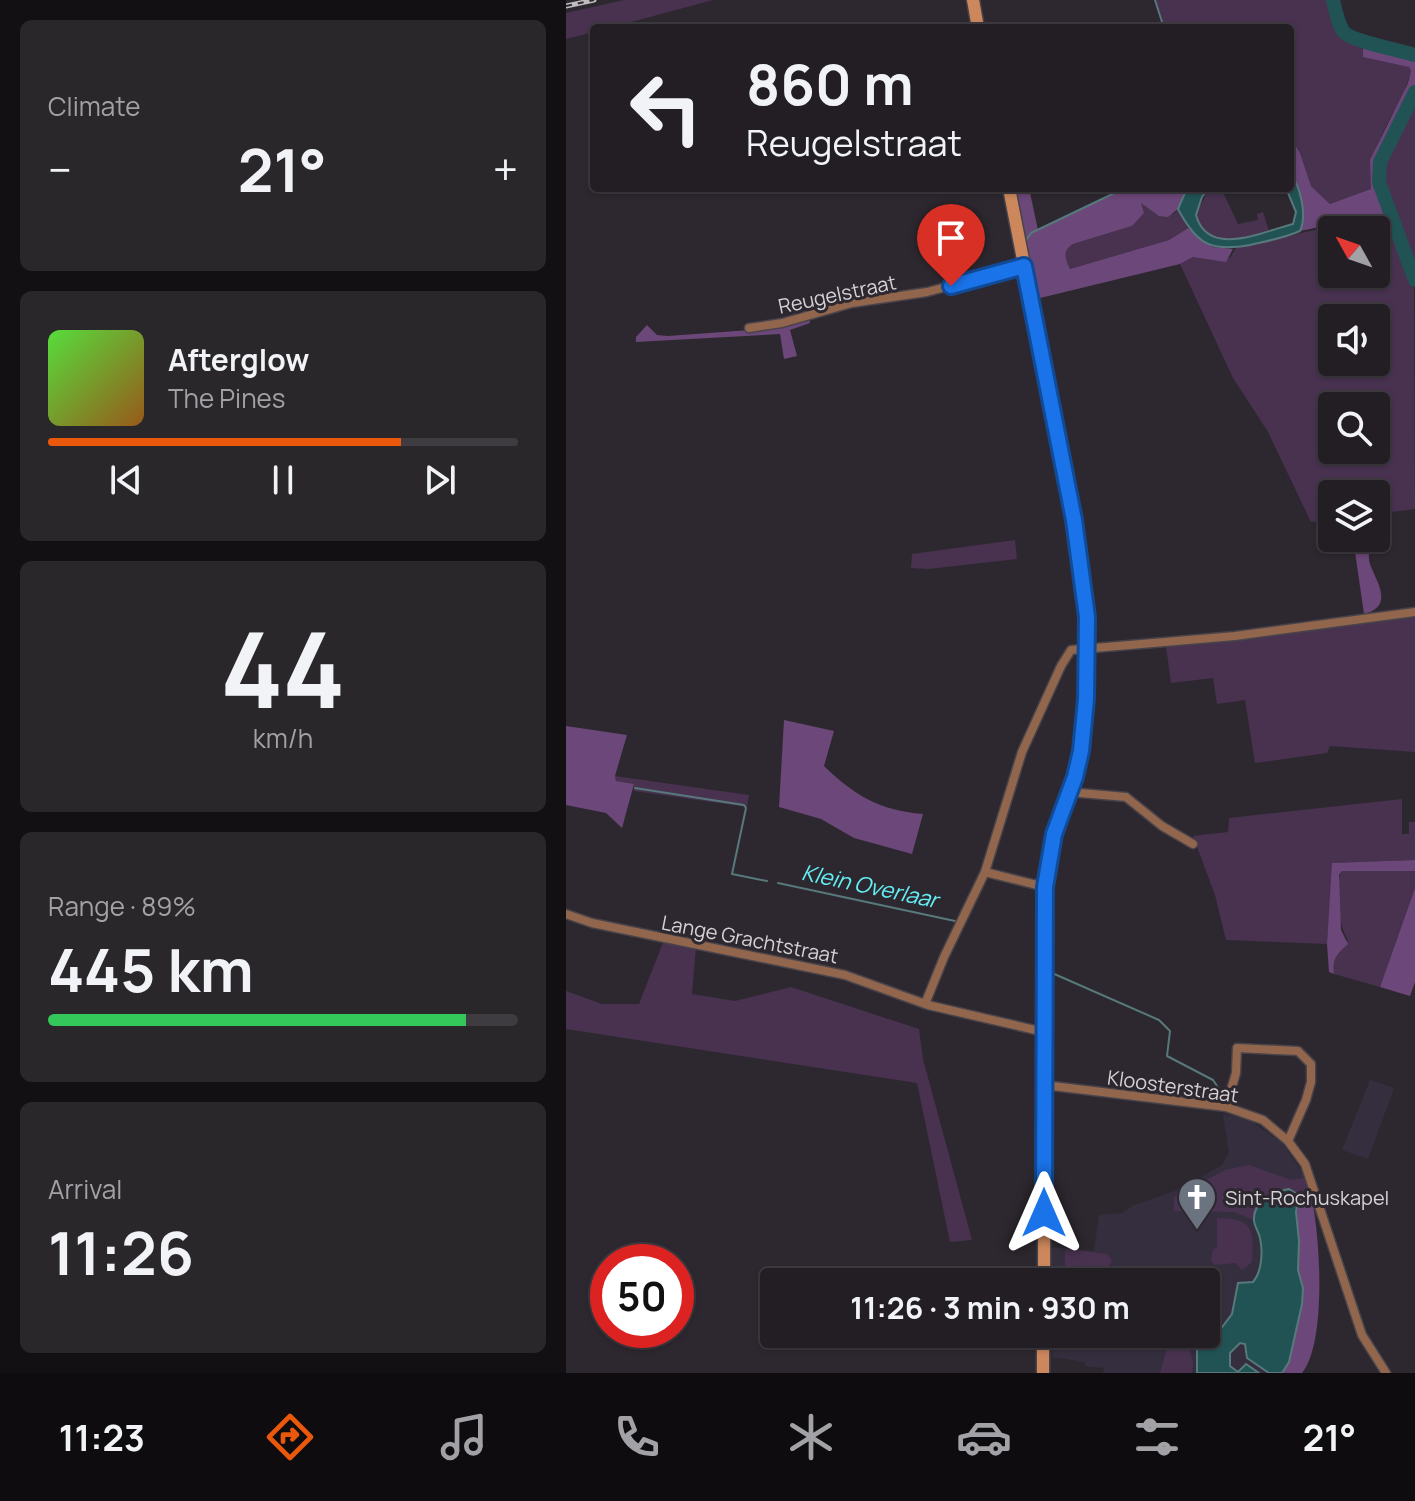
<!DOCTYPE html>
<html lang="en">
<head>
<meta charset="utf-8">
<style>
  body { margin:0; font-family:Manrope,sans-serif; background:#2a272b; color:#f1f3f6; height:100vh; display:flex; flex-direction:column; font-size:30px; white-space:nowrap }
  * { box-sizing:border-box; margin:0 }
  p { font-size:26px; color:#a2a2a6 }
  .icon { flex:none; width:44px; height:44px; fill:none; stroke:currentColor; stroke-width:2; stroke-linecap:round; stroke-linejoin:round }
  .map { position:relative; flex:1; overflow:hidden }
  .sheet { display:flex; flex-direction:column; gap:20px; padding:20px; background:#131013; width:566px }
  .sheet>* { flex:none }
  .banner { position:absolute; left:24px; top:24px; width:704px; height:168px; border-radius:8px; box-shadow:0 2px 6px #0004,0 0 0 2px #3f3c41; background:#221e23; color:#f1f3f6; overflow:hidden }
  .needle { width:52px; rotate:310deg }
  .buttons { position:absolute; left:752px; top:216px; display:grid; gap:16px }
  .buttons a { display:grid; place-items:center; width:72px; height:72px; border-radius:8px; background:#221e23; box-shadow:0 2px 6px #0004,0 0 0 2px #3f3c41; font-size:40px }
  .speed { position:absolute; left:24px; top:1244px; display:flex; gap:16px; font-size:40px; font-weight:700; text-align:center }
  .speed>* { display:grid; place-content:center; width:104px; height:104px; border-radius:50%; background:#221e23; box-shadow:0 2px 6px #0004,0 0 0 2px #3f3c41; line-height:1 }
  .speed .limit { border:12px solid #d22; background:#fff; color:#111 }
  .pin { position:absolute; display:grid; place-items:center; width:68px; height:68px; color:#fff; margin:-82px -34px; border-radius:50% 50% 50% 0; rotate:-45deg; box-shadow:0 0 8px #0007 }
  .pin .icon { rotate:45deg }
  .me { position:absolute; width:88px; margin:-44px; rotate:0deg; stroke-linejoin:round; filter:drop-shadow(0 0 6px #0008) }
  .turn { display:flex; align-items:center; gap:28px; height:168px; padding:0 24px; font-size:36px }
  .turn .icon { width:104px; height:104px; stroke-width:2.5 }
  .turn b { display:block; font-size:56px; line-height:68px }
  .big { font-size:60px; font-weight:700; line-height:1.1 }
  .sheet .tile { flex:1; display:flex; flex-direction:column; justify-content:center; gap:12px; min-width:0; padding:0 28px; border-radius:12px; background:#2a272b }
  .sheet .dial { align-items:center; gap:0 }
  .dial b { font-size:104px; line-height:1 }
  .song { display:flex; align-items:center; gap:24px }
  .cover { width:96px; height:96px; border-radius:12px; background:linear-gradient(135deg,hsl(110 70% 55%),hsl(30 70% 35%)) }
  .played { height:8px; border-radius:4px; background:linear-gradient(90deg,#ea580c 75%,#3f3c41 75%) }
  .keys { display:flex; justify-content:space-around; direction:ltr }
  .heat { display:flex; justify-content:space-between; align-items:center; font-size:44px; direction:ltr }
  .charge { height:12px; border-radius:6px; background:linear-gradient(90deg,#34c759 89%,#3f3c41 0) }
  .trip { position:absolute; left:194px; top:1268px; width:460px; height:80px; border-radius:8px; background:#221e23; box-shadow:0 2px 6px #0004,0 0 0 2px #3f3c41; font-weight:700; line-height:80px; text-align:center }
  .dock { display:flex; height:128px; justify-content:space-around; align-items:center; background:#0e0c0e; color:#a2a2a6 }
  .dock .icon { width:56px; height:56px }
  .dock .active { color:#ea580c }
  .dock b { font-size:36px; color:#f1f3f6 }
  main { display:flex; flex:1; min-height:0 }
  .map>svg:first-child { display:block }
</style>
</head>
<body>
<main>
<section class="sheet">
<div class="tile"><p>Climate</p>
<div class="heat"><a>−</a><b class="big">21°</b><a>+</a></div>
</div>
<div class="tile">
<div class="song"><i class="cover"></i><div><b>Afterglow</b><p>The Pines</p></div></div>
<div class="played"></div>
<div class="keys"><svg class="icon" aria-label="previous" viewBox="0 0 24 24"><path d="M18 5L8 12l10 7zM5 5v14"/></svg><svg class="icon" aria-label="pause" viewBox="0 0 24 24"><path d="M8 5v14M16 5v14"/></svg><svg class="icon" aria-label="next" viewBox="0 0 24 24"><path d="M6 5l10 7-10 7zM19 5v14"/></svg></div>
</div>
<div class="tile dial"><b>44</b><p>km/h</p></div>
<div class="tile"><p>Range · 89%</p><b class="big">445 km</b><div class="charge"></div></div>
<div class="tile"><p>Arrival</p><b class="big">11:26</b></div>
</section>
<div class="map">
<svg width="849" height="1373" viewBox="0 0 849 1373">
  <rect width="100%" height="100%" fill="#2d282f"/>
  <!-- education -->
  <path fill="#352e3e" d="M804 1080 828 1088 802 1159 776 1150Z
    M657 1114 683 1120 717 1144 738 1175 748 1203 753 1287 749 1342 739 1369 736 1373H537L538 1368 519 1366V1362L486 1357 487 1334H640V1282H486V1247L528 1251 533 1215 556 1213 566 1206 614 1189 656 1165 663 1153Z"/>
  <!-- green -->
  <path fill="#483250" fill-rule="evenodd" d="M58 0H147L43 28H28V32L0 39V13Z
    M590 0H763C775 51 801 49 843 67L845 71C835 111 798 146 806 189L764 204 745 186 734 153 724 136V28H599Z
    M849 103V263C839 243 816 198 817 176 818 151 839 125 849 103Z
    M643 188H655L672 224 692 220 691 214 697 212 703 231C677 237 640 251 630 215Z
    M574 201 608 214 612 209 622 228 603 240 504 269 498 255 500 248 507 244 566 226Z
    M818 214 841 263 848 289 849 509 810 514V494H766V520L745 522 702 432 667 378 614 264 627 257 664 258 670 248ZM766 230H810V274H766ZM766 318H810V362H766ZM766 406H810V450H766Z
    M449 540 451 559 362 569 345 568 346 554Z
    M849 616V752L764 746 761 753 689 763 679 700 651 704 647 678 605 683 600 646Z
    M49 776 183 795 181 807 68 791V784L50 781Z
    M836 799V834H843V822H849V860L767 863 761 944 660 940 649 895 627 836 662 832 663 818Z
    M776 871H849V888L814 987 768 974C766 958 772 952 782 940 773 926 767 885 776 871Z
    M98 940 130 947 126 994 169 1001 225 987 353 1029 357 1059 406 1240 384 1242 351 1083 0 1029V991L36 1004H73Z
    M683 1165 725 1180 739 1178 743 1188 733 1195 723 1189 690 1212 688 1220 668 1212 608 1211V1197L659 1170Z
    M651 1218C687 1219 688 1228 686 1262L676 1270 670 1263 648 1265 645 1260 647 1249 651 1248Z
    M499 1249 541 1254 546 1261 540 1271H499Z
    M604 1337 622 1344 627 1363 626 1373H594Z"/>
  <!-- forest -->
  <path fill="#6c4779" d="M797 46 814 47 849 60V103L826 146 817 176 826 212 734 231 736 227 728 179 724 174V136L734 153 745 186 764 204 805 189 804 160 842 83 845 71 843 67 797 57Z
    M449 188H463L472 230 560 188H621L612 209 602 217 593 216 575 203 578 213 566 226 507 244C496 251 499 258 504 269L603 240 622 228 647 247 667 249 660 262 627 257 614 264 470 299Z
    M243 319 244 323 224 330 231 356 218 359 214 334 70 342V337L81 325 91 335 102 336 210 328Z
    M787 538H808C804 546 801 555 804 564 810 581 829 606 798 614Z
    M218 720 268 731 258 766C289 796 313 810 357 814L346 854 288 838 255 819 213 807Z
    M0 726 61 735 49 776 50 781 68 784 56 828 40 813 0 805Z
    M849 860V871H776L773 875 775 930 782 944C771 954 766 958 768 974L763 972 761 944 766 863Z
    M849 888V982L844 996 814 987Z
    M743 1188C754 1223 762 1342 736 1373H716L723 1362 737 1288 732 1270 730 1222 733 1195Z"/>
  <!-- water -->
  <path fill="#215355" stroke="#57797c" stroke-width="2" d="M724 174C735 186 741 216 734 231 718 238 701 241 684 245 645 252 631 245 612 209L621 188H643L636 197 630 215C642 259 698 231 727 224L730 212 720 188H724Z
    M723 1189 733 1195 730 1212 733 1241 732 1270 737 1288 736 1304 723 1362 716 1373H703L681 1358 679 1344 674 1343 664 1353V1366L672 1372 680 1364 693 1373H631V1350L624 1337 647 1339 666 1314 672 1283 687 1282C696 1272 697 1251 694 1238 693 1232 688 1226 688 1220 687 1201 708 1191 723 1189Z"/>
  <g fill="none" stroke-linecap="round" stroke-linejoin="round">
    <!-- stream -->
    <path stroke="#57797c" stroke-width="2" d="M589 0 598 28
      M461 239 465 233 559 188
      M69 788 178 805 180 808 166 874 201 881
      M212 883 389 921
      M486 973 593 1020 604 1031 601 1056 647 1080 658 1096"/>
    <!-- river -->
    <path stroke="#215355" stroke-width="14" d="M767 0C769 9 772 23 777 31 783 41 834 50 849 55
      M849 92 814 162 813 182 849 280"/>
    <defs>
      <path id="minor" d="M183 328 216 323 286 303 361 292 458 266
        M503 792 560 797 596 826 627 844
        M419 872 456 752 495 666 505 650 669 636 849 612
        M0 914 26 923 279 975 362 1005 478 1032
        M359 1004 378 957 419 872 479 887
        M478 1085 660 1107 697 1120 722 1141 739 1164 796 1335 820 1373
        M660 1107 670 1073 671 1048 732 1051 745 1064V1082L740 1100 722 1141"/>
      <path id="secondary" d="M407 0 412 28
        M443 188 508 520 521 617 520 699 515 751 509 777 488 834 479 887 478 1282
        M477 1334V1373"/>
    </defs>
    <!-- minor casing -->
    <use href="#minor" stroke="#48434a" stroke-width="11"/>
    <!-- secondary casing -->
    <use href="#secondary" stroke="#48434a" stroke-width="15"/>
    <!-- minor -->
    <use href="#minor" stroke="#91664c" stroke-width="8"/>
    <!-- secondary -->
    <use href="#secondary" stroke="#cc875d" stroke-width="12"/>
    <defs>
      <path id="rail" d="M0 6 28 0"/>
    </defs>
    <!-- rail casing -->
    <use href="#rail" stroke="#bfbcc0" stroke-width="5"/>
    <!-- rail -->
    <use href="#rail" stroke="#2d282f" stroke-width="2" stroke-dasharray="6" stroke-linecap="butt"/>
  </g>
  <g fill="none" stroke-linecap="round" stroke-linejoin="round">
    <defs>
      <path id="route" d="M385 286 458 266 508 520 521 617 520 699 515 751 509 777 488 834 479 887 478 1213"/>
    </defs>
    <!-- route casing -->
    <use href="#route" stroke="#114b97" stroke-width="20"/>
    <!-- route -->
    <use href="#route" stroke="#1a73e8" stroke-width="14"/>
  </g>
  <!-- icons -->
  <defs>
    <symbol id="church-pin" viewBox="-11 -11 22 30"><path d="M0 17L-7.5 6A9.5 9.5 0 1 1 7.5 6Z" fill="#6b7280" stroke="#2d282f"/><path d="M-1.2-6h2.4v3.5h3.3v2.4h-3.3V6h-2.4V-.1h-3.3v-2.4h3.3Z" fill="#fff"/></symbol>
  </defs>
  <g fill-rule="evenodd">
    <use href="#church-pin" x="609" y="1175" width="44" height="60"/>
  </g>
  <g text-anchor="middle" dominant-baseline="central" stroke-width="6" stroke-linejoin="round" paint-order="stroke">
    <!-- street labels -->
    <g font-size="20" fill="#d5d2d6" stroke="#2d282f">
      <text transform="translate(271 294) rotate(-12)">Reugelstraat</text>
      <text transform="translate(184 939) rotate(11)">Lange Grachtstraat</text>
      <text transform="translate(607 1086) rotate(8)">Kloosterstraat</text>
    </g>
    <!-- poi labels -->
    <g font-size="20" fill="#d5d2d6" stroke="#2d282f" text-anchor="start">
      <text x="659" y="1197">Sint-Rochuskapel</text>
    </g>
    <!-- water labels -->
    <g font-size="22" font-style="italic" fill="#64eff4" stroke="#2d282f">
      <text transform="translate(304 886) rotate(12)">Klein Overlaar</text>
    </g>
  </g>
</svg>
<div class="buttons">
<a><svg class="needle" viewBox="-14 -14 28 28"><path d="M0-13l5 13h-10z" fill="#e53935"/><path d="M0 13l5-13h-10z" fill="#a2a2a6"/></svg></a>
<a><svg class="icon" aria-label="sound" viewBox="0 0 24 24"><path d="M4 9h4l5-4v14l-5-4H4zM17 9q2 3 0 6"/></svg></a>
<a><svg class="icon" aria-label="search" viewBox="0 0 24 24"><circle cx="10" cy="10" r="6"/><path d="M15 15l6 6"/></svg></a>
<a><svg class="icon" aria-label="layers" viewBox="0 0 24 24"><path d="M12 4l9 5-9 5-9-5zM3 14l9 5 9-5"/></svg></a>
</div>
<div class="speed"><div class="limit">50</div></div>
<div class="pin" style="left:385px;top:286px;background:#d93025"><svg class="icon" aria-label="arrive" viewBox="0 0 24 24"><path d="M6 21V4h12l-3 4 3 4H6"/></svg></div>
<svg class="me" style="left:478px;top:1213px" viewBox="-20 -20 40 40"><path d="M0-17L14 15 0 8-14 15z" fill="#1a73e8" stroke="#fff" stroke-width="4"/></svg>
<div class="trip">11:26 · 3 min · 930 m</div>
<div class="banner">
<div class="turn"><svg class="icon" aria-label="left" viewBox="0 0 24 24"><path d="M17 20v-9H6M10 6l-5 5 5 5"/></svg><div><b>860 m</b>Reugelstraat</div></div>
</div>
</div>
</main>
<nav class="dock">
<b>11:23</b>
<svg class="icon active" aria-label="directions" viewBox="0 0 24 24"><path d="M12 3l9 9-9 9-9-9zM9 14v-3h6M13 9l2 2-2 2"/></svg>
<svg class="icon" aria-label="music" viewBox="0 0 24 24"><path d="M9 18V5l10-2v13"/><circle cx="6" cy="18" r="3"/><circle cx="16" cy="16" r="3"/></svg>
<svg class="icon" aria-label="phone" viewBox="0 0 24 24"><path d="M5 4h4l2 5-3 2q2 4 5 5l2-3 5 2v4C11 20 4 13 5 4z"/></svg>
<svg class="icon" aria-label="climate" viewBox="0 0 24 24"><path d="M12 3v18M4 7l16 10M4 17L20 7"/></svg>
<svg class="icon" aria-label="car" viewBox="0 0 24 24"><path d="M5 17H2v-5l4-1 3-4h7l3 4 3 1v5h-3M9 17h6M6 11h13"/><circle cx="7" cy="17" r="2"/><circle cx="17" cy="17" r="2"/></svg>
<svg class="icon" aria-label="filters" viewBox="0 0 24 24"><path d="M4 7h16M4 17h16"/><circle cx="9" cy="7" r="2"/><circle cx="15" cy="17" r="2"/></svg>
<b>21°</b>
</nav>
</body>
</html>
